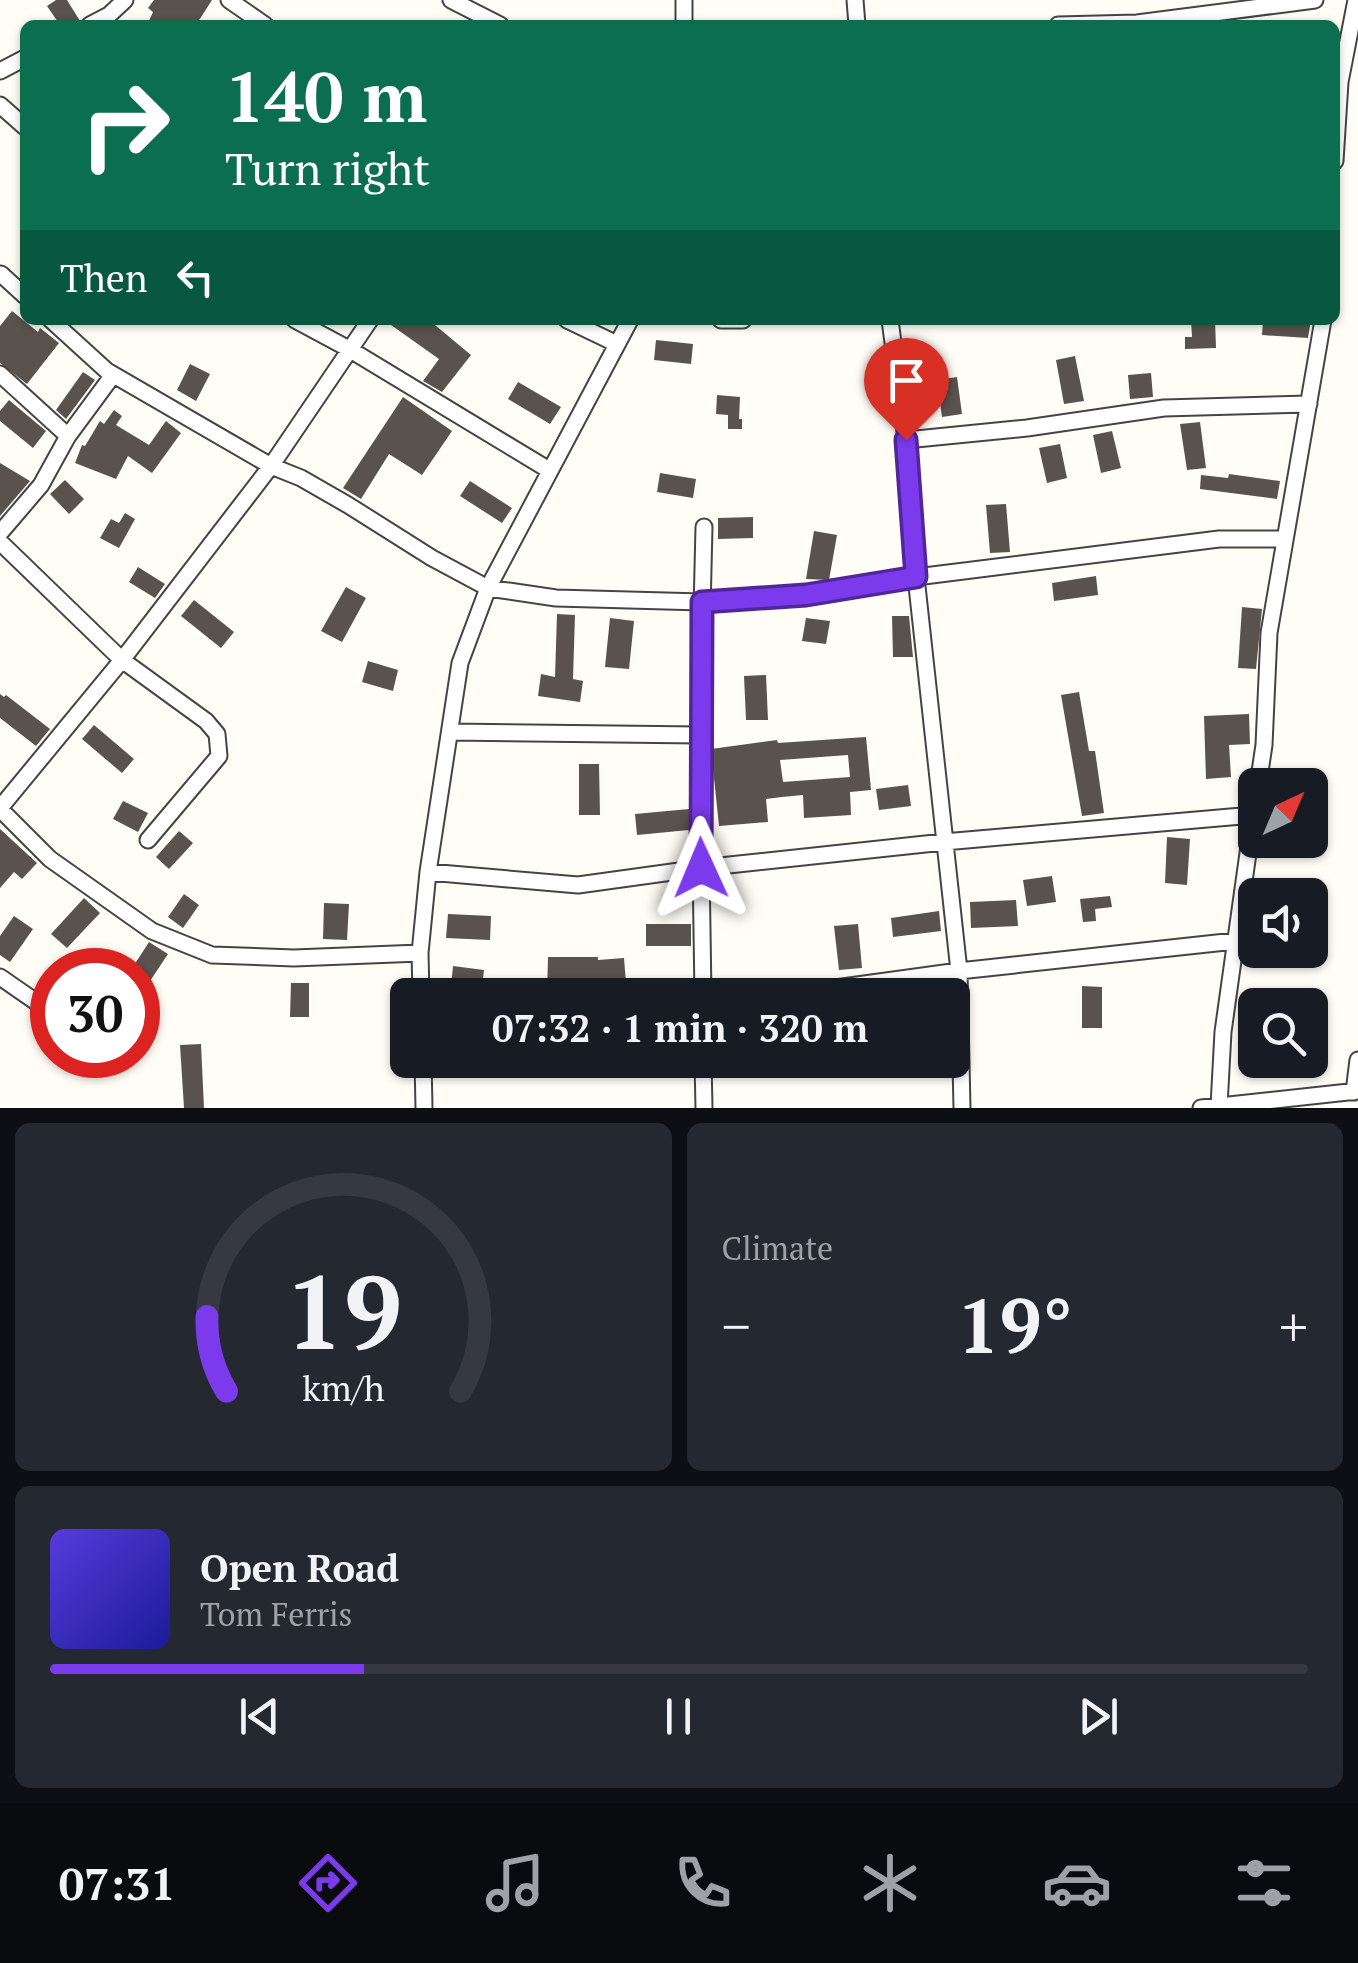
<!DOCTYPE html>
<html lang="en">
<head>
<meta charset="utf-8">
<style>
  body { margin:0; font-family:"PT Serif",serif; background:#242831; color:#f1f3f6; height:100vh; display:flex; flex-direction:column; font-size:38px; white-space:nowrap }
  * { box-sizing:border-box; margin:0 }
  p { font-size:32px; color:#9ea1a6 }
  .icon { flex:none; width:55px; height:55px; fill:none; stroke:currentColor; stroke-width:2; stroke-linecap:round; stroke-linejoin:round }
  .map { position:relative; height:1108px; overflow:hidden }
  .side { display:flex; flex-direction:column; gap:15px; padding:15px; background:#0d0f14; flex:1 }
  .side>* { flex:none }
  .guide { position:absolute; left:20px; top:20px; width:1320px; height:305px; border-radius:15px; box-shadow:0 2px 8px #0004; background:#0b6e4f; color:#fff; overflow:hidden }
  .needle { width:65px; rotate:44deg }
  .controls { position:absolute; left:1238px; top:768px; display:grid; gap:20px }
  .controls a { display:grid; place-items:center; width:90px; height:90px; border-radius:15px; background:#171b24; box-shadow:0 2px 8px #0004; font-size:50px }
  .speed { position:absolute; left:30px; top:948px; display:flex; gap:20px; font-size:50px; font-weight:700; text-align:center }
  .speed>* { display:grid; place-content:center; width:130px; height:130px; border-radius:50%; background:#171b24; box-shadow:0 2px 8px #0004; line-height:1 }
  .speed .limit { border:15px solid #d22; background:#fff; color:#111 }
  .pin { position:absolute; display:grid; place-items:center; width:85px; height:85px; color:#fff; margin:-102px -42px; border-radius:50% 50% 50% 0; rotate:-45deg; box-shadow:0 0 10px #0007 }
  .pin .icon { rotate:45deg }
  .me { position:absolute; width:110px; margin:-55px; rotate:359deg; stroke-linejoin:round; filter:drop-shadow(0 0 8px #0008) }
  .turn { display:flex; align-items:center; gap:35px; height:210px; padding:0 40px; font-size:45px }
  .turn .icon { width:130px; height:130px; stroke-width:2.5 }
  .turn b { display:block; font-size:70px; line-height:85px }
  .then { display:flex; align-items:center; height:95px; padding:0 40px; background:#0003; gap:20px; font-size:38px }
  .big { font-size:75px; font-weight:700; line-height:1.1 }
  .side .widget { flex:1; display:flex; flex-direction:column; justify-content:center; gap:15px; min-width:0; padding:0 35px; border-radius:15px; background:#242831 }
  .side .dial { align-items:center; gap:0 }
  .dial svg { height:260px; overflow:visible; fill:none; stroke:#363941; stroke-width:7; stroke-linecap:round; text-anchor:middle }
  .dial text { fill:#f1f3f6; stroke:none }
  .song { display:flex; align-items:center; gap:30px }
  .cover { width:120px; height:120px; border-radius:15px; background:linear-gradient(135deg,hsl(250 70% 55%),hsl(240 70% 35%)) }
  .played { height:10px; border-radius:5px; background:linear-gradient(90deg,#7c3aed 25%,#363941 25%) }
  .keys { display:flex; justify-content:space-around; direction:ltr }
  .heat { display:flex; justify-content:space-between; align-items:center; font-size:55px; direction:ltr }
  .side .tiles { flex:1; display:grid; gap:15px; grid-template-columns:1fr 1fr }
  .widget:last-child { grid-column:span 2 }
  .trip { position:absolute; left:390px; top:978px; width:580px; height:100px; border-radius:15px; background:#171b24; box-shadow:0 2px 8px #0004; font-weight:700; line-height:100px; text-align:center }
  .menu { display:flex; height:160px; justify-content:space-around; align-items:center; background:#090b0e; color:#9ea1a6 }
  .menu .icon { width:70px; height:70px }
  .menu .on { color:#7c3aed }
  .menu b { font-size:45px; color:#f1f3f6 }
  .map>svg:first-child { display:block }
</style>
</head>
<body>
<div class="map">
<svg width="1358" height="1108" viewBox="0 0 1358 1108">
  <rect width="100%" height="100%" fill="#fffdf5"/>
  <!-- building -->
  <path fill="#5a524d" fill-rule="evenodd" d="M56 0H67L80 21 73 25H60L47 6Z
    M154 0H212L196 25H147L153 12 148 8Z
    M12 311 38 332 40 328 59 343 27 384 0 363V326Z
    M384 320H429L471 355 442 392 423 381 439 359Z
    M1191 320H1215L1216 348 1185 349V337H1192Z
    M1263 320H1311L1308 338 1262 335Z
    M656 340 693 344 691 364 654 360Z
    M1075 356 1084 401 1064 404 1056 360Z
    M190 364 210 374 196 401 177 390Z
    M83 372 95 380 66 419 56 410Z
    M1151 373 1153 397 1130 399 1128 375Z
    M957 377 962 414 942 417 937 380Z
    M518 382 561 407 550 424 508 399Z
    M717 395 740 397 739 419H742V429H728V415L716 414Z
    M403 397 452 431 422 475 389 454 361 499 343 488Z
    M9 400 46 431 33 448 0 421V411Z
    M114 410 122 416 116 425 149 445 166 421 181 433 152 473 128 456 116 479 75 463 82 445 85 446 100 421 104 424Z
    M1200 422 1206 468 1187 470 1180 424Z
    M1112 431 1121 468 1101 473 1093 435Z
    M1060 444 1067 478 1047 483 1039 448Z
    M0 463 30 481 0 516Z
    M660 473 696 479 693 498 657 492Z
    M1229 474 1280 481 1277 499 1200 489 1201 475 1228 478Z
    M65 480 84 499 69 514 50 494Z
    M470 481 512 508 502 523 460 496Z
    M1006 504 1010 552 990 553 986 505Z
    M125 513 135 519 119 548 100 538 111 519 119 523Z
    M753 517V538L718 539V518Z
    M814 531 837 535 829 580 806 579Z
    M138 567 165 584 155 598 129 582Z
    M1096 576 1098 595 1054 601 1052 583Z
    M346 587 366 598 342 642 321 631Z
    M194 600 234 632 221 648 181 616Z
    M1242 607 1262 609 1256 669 1238 668Z
    M557 614 575 615 573 679 583 681 580 702 538 696 541 674 555 677Z
    M892 616H909L913 657H893Z
    M610 618 634 621 629 669 605 667Z
    M806 618 830 621 826 644 802 641Z
    M368 661 398 670 393 691 362 682Z
    M766 675 768 720H746L744 676Z
    M1079 692 1089 751H1095L1104 813 1082 816 1061 695Z
    M0 694 4 697 6 695 50 729 36 746 0 718Z
    M1249 714 1250 744 1229 745 1231 777 1206 779 1204 716Z
    M94 725 134 759 122 773 82 739Z
    M866 737 871 790 850 792 851 815 804 818 803 795 782 797 766 799 768 822 719 826 711 749 777 740 778 743ZM848 755 850 777 783 782 780 760Z
    M579 764H599L600 815H579Z
    M908 785 911 806 879 810 876 789Z
    M123 801 148 813 138 832 113 819Z
    M689 809V830L637 835 635 814Z
    M0 829 37 863 22 879 14 872 0 888Z
    M179 831 193 843 169 869 156 857Z
    M1167 837 1190 839 1187 885 1165 883Z
    M1052 876 1056 902 1027 906 1023 880Z
    M184 894 199 905 183 928 168 917Z
    M1110 896 1112 907 1095 909 1096 921 1083 922 1080 899Z
    M84 898 100 913 67 948 51 934Z
    M1016 900 1018 926 971 928 970 902Z
    M324 903 349 904 347 940 323 939Z
    M939 911 941 931 893 937 891 918Z
    M448 914 491 916 490 940 446 938Z
    M14 916 33 929 10 962 0 955V936Z
    M646 924H691V946H646Z
    M858 924 862 968 839 970 834 926Z
    M149 942 168 954 138 999 152 1006 138 1031V970H131Z
    M548 957H598V960L624 958 627 995H547Z
    M453 966 484 970 482 989 451 986Z
    M291 983H309V1017H290Z
    M1082 986 1102 987V1028H1082Z
    M201 1044 204 1108H184L180 1045Z"/>
  <g fill="none" stroke-linecap="round" stroke-linejoin="round">
    <defs>
      <path id="minor" d="M229 0 265 25
        M451 0 500 25
        M855 0 857 25
        M90 25 109 15 125 0
        M684 25V0
        M1058 25 1137 23 1315 0
        M0 71 25 58
        M0 105 25 127
        M1335 161 1340 82 1356 0
        M1 274 25 296
        M51 320 107 371 271 466 301 478 348 505 432 558 488 588 556 598 702 602 806 595 916 577 1219 539H1285
        M295 320 349 349 549 470
        M567 320 617 344
        M721 320H743
        M890 320 906 440 916 577 959 971 962 1108
        M0 374 68 436 41 485 0 533
        M68 436 113 375
        M906 440 1027 428 1164 408 1309 404
        M0 542 122 660 206 721 217 734 219 756 148 840
        M450 732 699 735
        M1258 785 1264 745 1269 633 1323 320
        M0 808 122 660 271 466 370 320
        M0 809 50 859 152 931 212 955 294 958 420 953
        M428 872 578 885 701 868 944 842 1253 815
        M0 977 52 1013
        M421 995 420 953 428 872 460 663 488 588 630 320
        M703 995 699 735 704 527
        M784 995 959 971 1235 941
        M423 1060 424 1108
        M703 1060 704 1108
        M1354 1092 1358 1060
        M1219 1106 1223 1032 1255 803
        M1201 1108 1358 1091"/>
    </defs>
    <!-- minor casing -->
    <use href="#minor" stroke="#444" stroke-width="19"/>
    <!-- minor -->
    <use href="#minor" stroke="#fff" stroke-width="15"/>
  </g>
  <g fill="none" stroke-linecap="round" stroke-linejoin="round">
    <defs>
      <path id="route" d="M701 868 702 602 806 595 916 577 906 440"/>
    </defs>
    <!-- route casing -->
    <use href="#route" stroke="#51269a" stroke-width="25"/>
    <!-- route -->
    <use href="#route" stroke="#7c3aed" stroke-width="18"/>
  </g>
</svg>
<div class="controls">
<a><svg class="needle" viewBox="-14 -14 28 28"><path d="M0-13l5 13h-10z" fill="#e53935"/><path d="M0 13l5-13h-10z" fill="#9ea1a6"/></svg></a>
<a><svg class="icon" aria-label="sound" viewBox="0 0 24 24"><path d="M4 9h4l5-4v14l-5-4H4zM17 9q2 3 0 6"/></svg></a>
<a><svg class="icon" aria-label="search" viewBox="0 0 24 24"><circle cx="10" cy="10" r="6"/><path d="M15 15l6 6"/></svg></a>
</div>
<div class="speed"><div class="limit">30</div></div>
<div class="pin" style="left:906px;top:440px;background:#d93025"><svg class="icon" aria-label="arrive" viewBox="0 0 24 24"><path d="M6 21V4h12l-3 4 3 4H6"/></svg></div>
<svg class="me" style="left:701px;top:868px" viewBox="-20 -20 40 40"><path d="M0-17L14 15 0 8-14 15z" fill="#7c3aed" stroke="#fff" stroke-width="4"/></svg>
<div class="trip">07:32 · 1 min · 320 m</div>
<div class="guide">
<div class="turn"><svg class="icon" aria-label="right" viewBox="0 0 24 24"><path d="M7 20v-9h11M14 6l5 5-5 5"/></svg><div><b>140 m</b>Turn right</div></div>
<div class="then">Then<svg class="icon" aria-label="left" viewBox="0 0 24 24"><path d="M17 20v-9H6M10 6l-5 5 5 5"/></svg></div>
</div>
</div>
<section class="side">
<div class="tiles">
<div class="widget dial"><svg viewBox="0 0 100 80">
<path d="M14 69A42 42 0 1 1 86 69"/>
<path d="M14 69A42 42 0 0 1 8 46" stroke="#7c3aed"/>
<text x="50" y="56" font-size="32" font-weight="700">19</text>
<text x="50" y="72" font-size="11">km/h</text>
</svg></div>
<div class="widget"><p>Climate</p>
<div class="heat"><a>−</a><b class="big">19°</b><a>+</a></div>
</div>
<div class="widget">
<div class="song"><i class="cover"></i><div><b>Open Road</b><p>Tom Ferris</p></div></div>
<div class="played"></div>
<div class="keys"><svg class="icon" aria-label="previous" viewBox="0 0 24 24"><path d="M18 5L8 12l10 7zM5 5v14"/></svg><svg class="icon" aria-label="pause" viewBox="0 0 24 24"><path d="M8 5v14M16 5v14"/></svg><svg class="icon" aria-label="next" viewBox="0 0 24 24"><path d="M6 5l10 7-10 7zM19 5v14"/></svg></div>
</div>
</div>
</section>
<nav class="menu">
<b>07:31</b>
<svg class="icon on" aria-label="directions" viewBox="0 0 24 24"><path d="M12 3l9 9-9 9-9-9zM9 14v-3h6M13 9l2 2-2 2"/></svg>
<svg class="icon" aria-label="music" viewBox="0 0 24 24"><path d="M9 18V5l10-2v13"/><circle cx="6" cy="18" r="3"/><circle cx="16" cy="16" r="3"/></svg>
<svg class="icon" aria-label="phone" viewBox="0 0 24 24"><path d="M5 4h4l2 5-3 2q2 4 5 5l2-3 5 2v4C11 20 4 13 5 4z"/></svg>
<svg class="icon" aria-label="climate" viewBox="0 0 24 24"><path d="M12 3v18M4 7l16 10M4 17L20 7"/></svg>
<svg class="icon" aria-label="car" viewBox="0 0 24 24"><path d="M5 17H2v-5l4-1 3-4h7l3 4 3 1v5h-3M9 17h6M6 11h13"/><circle cx="7" cy="17" r="2"/><circle cx="17" cy="17" r="2"/></svg>
<svg class="icon" aria-label="filters" viewBox="0 0 24 24"><path d="M4 7h16M4 17h16"/><circle cx="9" cy="7" r="2"/><circle cx="15" cy="17" r="2"/></svg>
</nav>
</body>
</html>
